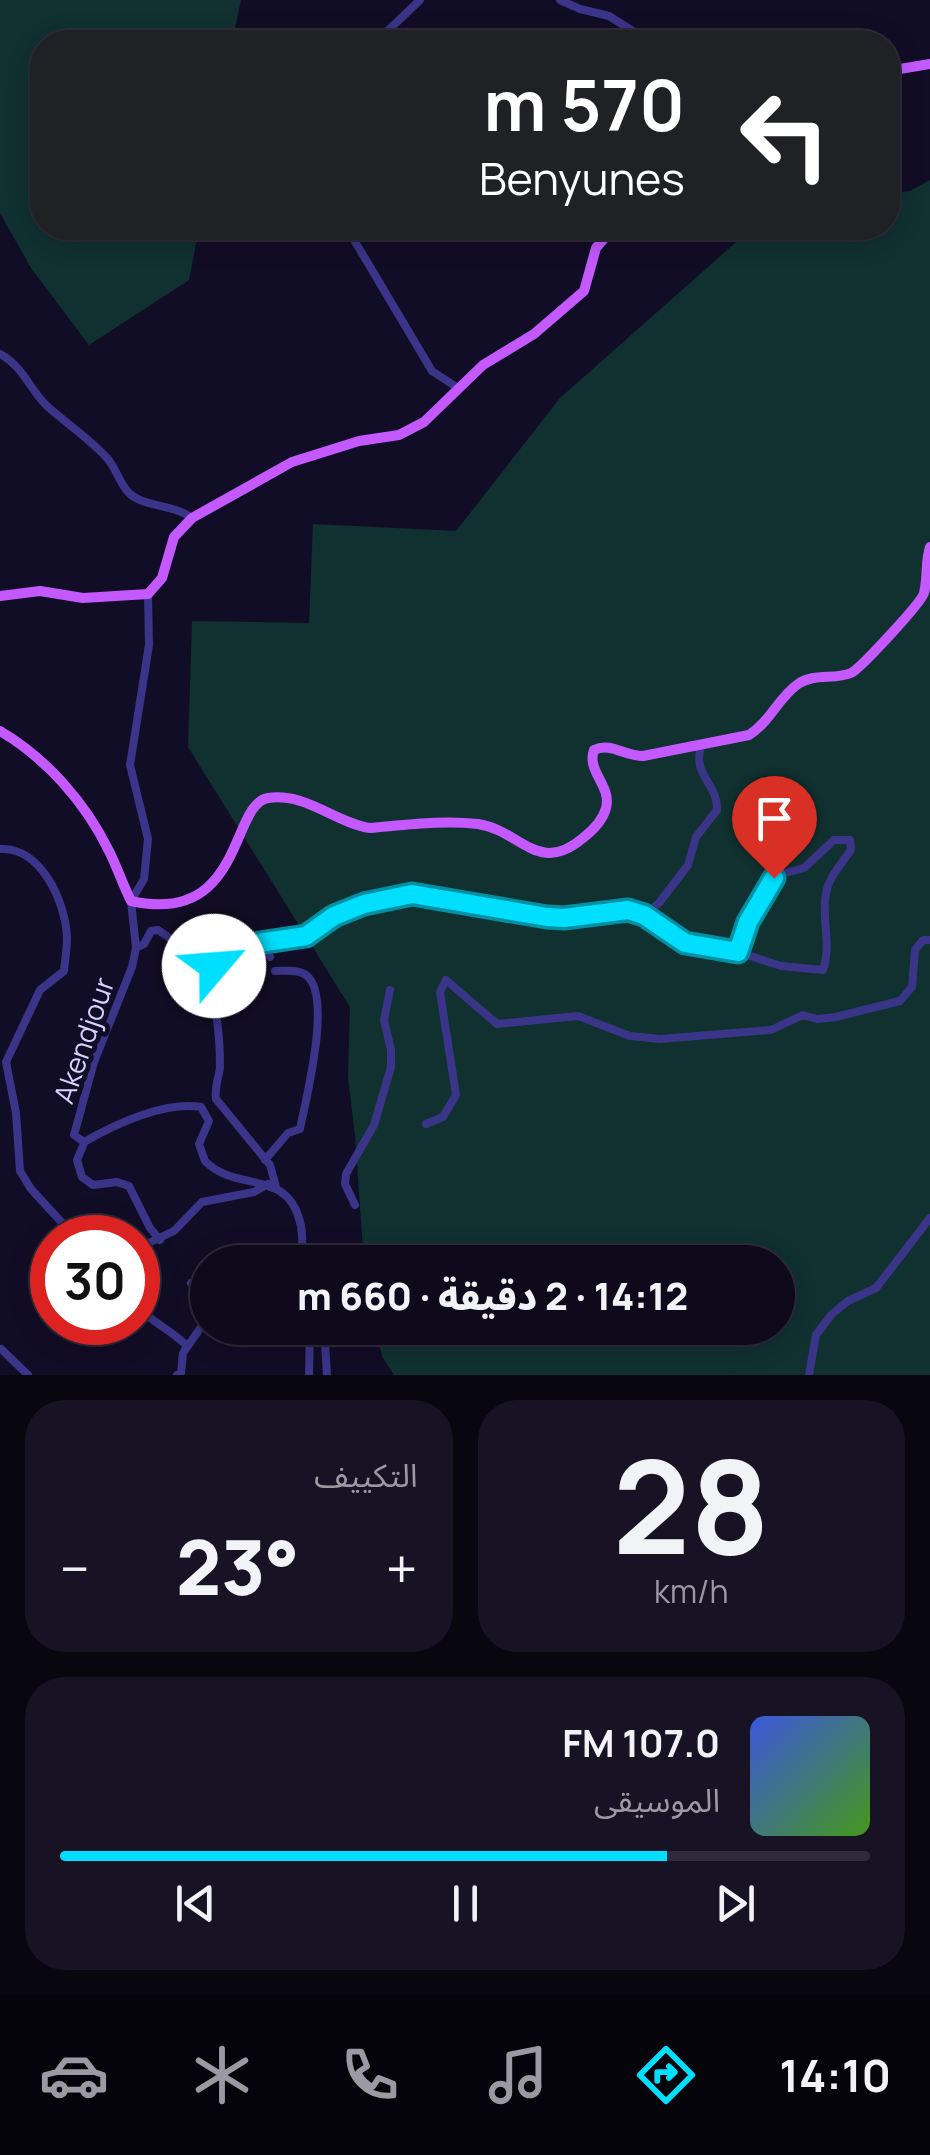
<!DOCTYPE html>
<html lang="ar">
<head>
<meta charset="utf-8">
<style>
  body { margin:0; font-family:Manrope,"Noto Sans Arabic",sans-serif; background:#171325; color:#f1f3f6; direction:rtl; height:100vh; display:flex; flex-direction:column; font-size:38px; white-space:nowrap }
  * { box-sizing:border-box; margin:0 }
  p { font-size:32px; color:#9b9aa3 }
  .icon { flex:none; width:55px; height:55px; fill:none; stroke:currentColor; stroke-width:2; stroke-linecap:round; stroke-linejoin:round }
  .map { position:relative; height:1375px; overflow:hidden; direction:ltr }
  .side { display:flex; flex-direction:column; gap:25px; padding:25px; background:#08060f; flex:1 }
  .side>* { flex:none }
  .banner { position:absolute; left:30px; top:30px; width:870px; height:210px; border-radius:40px; box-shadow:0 5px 25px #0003,0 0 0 2px #2e2b3b; direction:rtl; background:#202124; color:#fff; overflow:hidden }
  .speed { position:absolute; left:30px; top:1215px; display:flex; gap:20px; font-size:50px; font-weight:700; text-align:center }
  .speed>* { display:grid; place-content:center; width:130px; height:130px; border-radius:50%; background:#0e0a1c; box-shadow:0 5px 25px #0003,0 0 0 2px #2e2b3b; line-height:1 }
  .speed .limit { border:15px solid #d22; background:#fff; color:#111 }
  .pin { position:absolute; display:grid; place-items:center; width:85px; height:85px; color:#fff; margin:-102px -42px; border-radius:50% 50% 50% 0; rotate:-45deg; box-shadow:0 0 10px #0007 }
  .pin .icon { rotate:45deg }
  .me { position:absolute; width:110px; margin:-55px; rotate:63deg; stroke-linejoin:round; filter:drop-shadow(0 0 8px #0008) }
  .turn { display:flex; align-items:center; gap:35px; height:210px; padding:0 50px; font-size:45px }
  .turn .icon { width:130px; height:130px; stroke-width:2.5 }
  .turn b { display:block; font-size:70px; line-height:85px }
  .big { font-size:75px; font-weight:800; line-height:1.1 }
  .side .card { flex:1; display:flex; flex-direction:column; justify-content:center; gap:15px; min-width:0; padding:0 35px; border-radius:40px; background:#171325 }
  .side .dial { align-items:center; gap:0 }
  .dial b { font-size:130px; line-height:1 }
  .song { display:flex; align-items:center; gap:30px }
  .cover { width:120px; height:120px; border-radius:15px; background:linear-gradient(135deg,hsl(230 70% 55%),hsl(100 70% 35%)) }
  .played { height:10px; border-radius:5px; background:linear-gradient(90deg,#00dffd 75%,#2e2b3b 75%) }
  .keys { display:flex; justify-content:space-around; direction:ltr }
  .heat { display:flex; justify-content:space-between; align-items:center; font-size:55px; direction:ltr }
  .side .tiles { flex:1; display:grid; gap:25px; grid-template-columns:1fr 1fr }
  .card:last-child { grid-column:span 2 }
  .trip { position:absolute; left:190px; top:1245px; width:605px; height:100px; border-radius:50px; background:#0e0a1c; box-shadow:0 5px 25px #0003,0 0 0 2px #2e2b3b; font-weight:800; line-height:100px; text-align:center; direction:rtl }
  .dock { display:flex; height:160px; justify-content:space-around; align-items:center; background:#06040b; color:#9b9aa3 }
  .dock .icon { width:70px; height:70px }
  .dock .active { color:#00dffd }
  .dock b { font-size:45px; color:#f1f3f6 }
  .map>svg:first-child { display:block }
</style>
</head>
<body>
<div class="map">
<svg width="930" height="1375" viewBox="0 0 930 1375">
  <rect width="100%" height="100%" fill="#120d26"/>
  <!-- green -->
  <path fill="#103130" d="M0 0H241L232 42H42V228H199L189 280 89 345 31 268 0 213Z
    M930 180V1375H394L383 1358 374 1328H778V1262H364L355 1136 348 1077 350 1007 188 747 192 621 309 623 313 524 456 531 560 398 752 228H888V194L910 191Z"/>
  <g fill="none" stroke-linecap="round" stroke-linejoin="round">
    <!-- minor -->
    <path stroke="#3a3589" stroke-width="8" d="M560 0 580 9 609 16 650 42
      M376 42 420 0
      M347 228 432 371 458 388
      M0 354C24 367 29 389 47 406 67 424 89 438 107 458 116 468 119 482 128 492 141 507 174 504 192 518
      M148 594 149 645 130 765 148 839 144 879 131 901 136 948 132 967 94 1062 74 1135 84 1142C116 1124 163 1101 201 1107L209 1121 199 1144 205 1161C236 1193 287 1168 300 1222 304 1235 301 1249 303 1262
      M0 849C41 846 66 903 67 938 67 949 65 960 64 971L40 990 6 1062 16 1113 20 1171 31 1189 76 1238
      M644 915 659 903 688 865 696 837 717 810C718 783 692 776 701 746
      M259 943 270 957
      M136 948 144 944 151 931 158 930C168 937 181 945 190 953 216 978 220 1034 220 1067 219 1078 214 1088 216 1099L270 1165 276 1187
      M201 968 259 943 306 936 334 916 365 904 412 894 547 917 628 910 644 915 685 943 699 948 738 952 781 966 823 970C833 944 818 910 829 883 834 871 845 860 851 849L850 840H834L804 868 781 874 771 881 747 921 738 952
      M426 1124 443 1117 456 1095 440 992 446 980 497 1024 578 1016 630 1036 660 1039 771 1030 803 1015 817 1019 836 1017 900 1001 912 987 915 950 923 940H930
      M85 1141 77 1160 82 1177 93 1185 117 1182 129 1186 150 1228 160 1240
      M265 1160 288 1133 300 1129C306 1098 333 995 306 975 298 969 284 971 275 971
      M355 1205 345 1184 346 1174 374 1125 391 1067V1050L384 1020 390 990
      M138 1255 142 1246 174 1231 202 1202 254 1192 268 1184
      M238 1262 251 1255 266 1262
      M191 1283 208 1292
      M138 1308C154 1323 172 1331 187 1346
      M324 1328 327 1375
      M227 1332 229 1328
      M1 1349 28 1375
      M177 1375 181 1373 183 1353 208 1317
      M309 1375 310 1328
      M809 1375 816 1335 832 1314 848 1301 876 1288 930 1218"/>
    <!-- major -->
    <path stroke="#c459ff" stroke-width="10" d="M888 71 930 64
      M0 596 40 591 83 598 148 594 162 578 174 537 192 518 292 462 359 441 399 435 424 422 483 365 534 334 584 291 596 248 613 228
      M0 731C46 758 85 802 109 851 117 867 123 885 131 901 244 926 230 804 268 798 305 792 336 823 370 828 406 825 443 820 478 824 520 830 538 876 583 838 592 831 603 820 606 808 612 786 586 771 594 750 611 742 624 756 643 756L749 735C770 722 778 698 798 684 814 673 834 680 851 673 860 669 922 602 924 593 928 578 925 562 930 547"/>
  </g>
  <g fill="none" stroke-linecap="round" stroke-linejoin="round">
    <defs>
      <path id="route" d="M214 966 259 943 306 936 334 916 364 904 412 894 547 917 564 918 628 910 644 915 685 943 738 952 748 922 774 878"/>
    </defs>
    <!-- route casing -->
    <use href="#route" stroke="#0091a4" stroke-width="25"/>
    <!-- route -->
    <use href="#route" stroke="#00dffd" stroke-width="18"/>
  </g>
  <g text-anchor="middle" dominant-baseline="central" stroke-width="10" stroke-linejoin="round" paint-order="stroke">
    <!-- street labels -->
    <g font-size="28" fill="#d8d2ff" stroke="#120d26">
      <text transform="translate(83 1040) rotate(-71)">Akendjour</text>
    </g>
  </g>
</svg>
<div class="speed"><div class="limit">30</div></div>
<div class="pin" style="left:774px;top:878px;background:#d93025"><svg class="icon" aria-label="arrive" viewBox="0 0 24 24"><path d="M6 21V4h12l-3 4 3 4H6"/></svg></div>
<svg class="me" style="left:214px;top:966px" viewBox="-20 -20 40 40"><circle r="19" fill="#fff"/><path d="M0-13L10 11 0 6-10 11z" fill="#00dffd"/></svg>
<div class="trip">14:12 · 2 دقيقة · 660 m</div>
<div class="banner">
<div class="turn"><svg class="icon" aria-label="left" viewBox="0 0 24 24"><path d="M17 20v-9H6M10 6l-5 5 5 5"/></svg><div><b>570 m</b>Benyunes</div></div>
</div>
</div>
<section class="side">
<div class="tiles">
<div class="card dial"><b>28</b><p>km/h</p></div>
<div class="card"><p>التكييف</p>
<div class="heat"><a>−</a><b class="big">23°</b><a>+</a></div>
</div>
<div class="card">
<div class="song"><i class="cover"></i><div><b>107.0 FM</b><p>الموسيقى</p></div></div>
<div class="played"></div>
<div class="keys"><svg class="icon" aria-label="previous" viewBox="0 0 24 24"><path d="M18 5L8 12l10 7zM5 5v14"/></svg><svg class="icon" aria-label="pause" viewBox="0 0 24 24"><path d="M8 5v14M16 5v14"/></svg><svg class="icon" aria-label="next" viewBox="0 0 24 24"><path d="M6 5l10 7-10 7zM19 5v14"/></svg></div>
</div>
</div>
</section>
<nav class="dock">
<b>14:10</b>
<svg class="icon active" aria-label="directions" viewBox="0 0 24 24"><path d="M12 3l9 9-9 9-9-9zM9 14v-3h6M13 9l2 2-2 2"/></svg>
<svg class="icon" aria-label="music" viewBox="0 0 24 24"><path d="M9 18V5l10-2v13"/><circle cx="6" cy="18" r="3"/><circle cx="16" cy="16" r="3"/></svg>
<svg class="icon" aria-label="phone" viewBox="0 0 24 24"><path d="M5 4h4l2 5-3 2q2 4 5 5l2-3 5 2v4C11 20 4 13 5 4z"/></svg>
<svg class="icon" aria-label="climate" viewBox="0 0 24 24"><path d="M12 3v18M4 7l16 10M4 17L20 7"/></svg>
<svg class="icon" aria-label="car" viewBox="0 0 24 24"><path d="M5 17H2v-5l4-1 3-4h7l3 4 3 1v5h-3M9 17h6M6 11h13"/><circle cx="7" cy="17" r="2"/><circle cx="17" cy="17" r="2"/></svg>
</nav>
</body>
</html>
